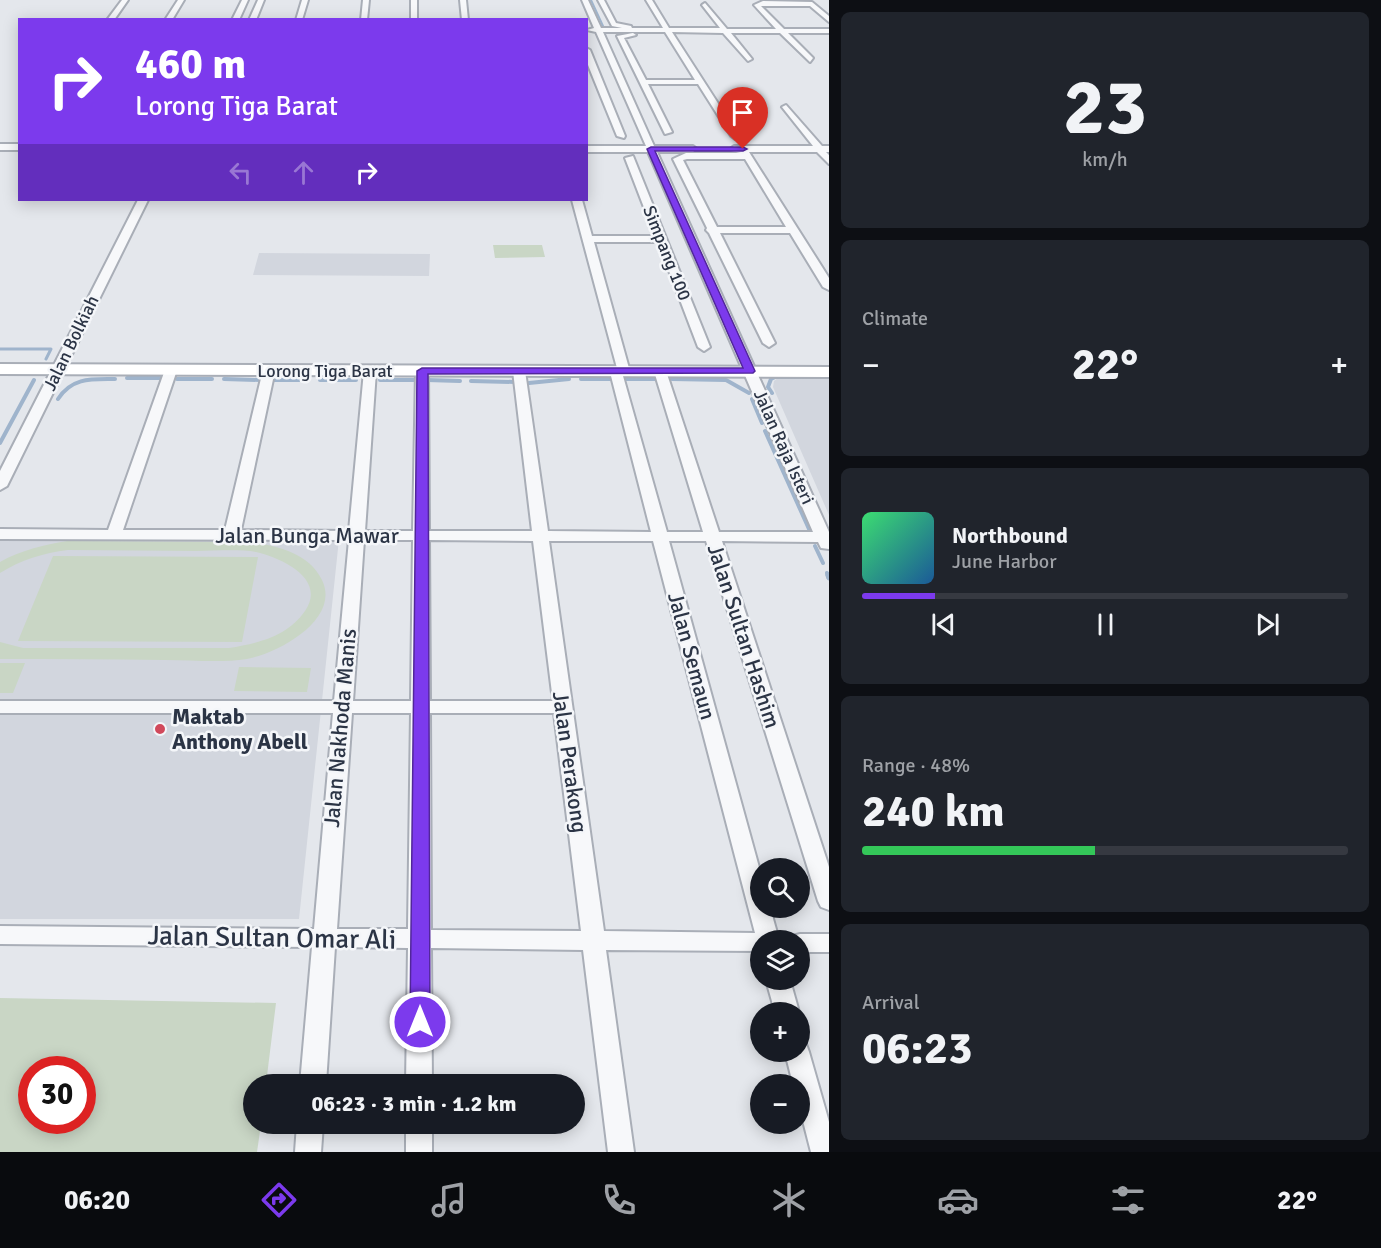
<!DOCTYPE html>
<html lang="en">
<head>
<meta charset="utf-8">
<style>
  body { margin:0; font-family:Signika,sans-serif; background:#20242c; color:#f1f3f6; height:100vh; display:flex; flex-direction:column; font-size:22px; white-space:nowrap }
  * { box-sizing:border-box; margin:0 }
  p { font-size:20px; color:#9ea1a6 }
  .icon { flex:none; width:33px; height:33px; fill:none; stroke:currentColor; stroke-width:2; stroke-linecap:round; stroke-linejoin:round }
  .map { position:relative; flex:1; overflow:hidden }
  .panel { display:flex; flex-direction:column; gap:12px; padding:12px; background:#0d0f14; width:552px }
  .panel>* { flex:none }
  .top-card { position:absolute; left:18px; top:18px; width:570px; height:183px; border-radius:0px; box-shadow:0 3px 15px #0003; background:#7c3aed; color:#fff; overflow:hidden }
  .controls { position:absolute; left:750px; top:858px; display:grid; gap:12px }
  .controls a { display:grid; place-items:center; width:60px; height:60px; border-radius:50%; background:#171b24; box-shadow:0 3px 15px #0003; font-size:30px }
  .speed { position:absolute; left:18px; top:1056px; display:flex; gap:12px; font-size:30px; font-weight:700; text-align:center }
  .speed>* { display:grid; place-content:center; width:78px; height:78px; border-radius:50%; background:#171b24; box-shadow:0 3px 15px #0003; line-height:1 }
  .speed .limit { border:9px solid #d22; background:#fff; color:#111 }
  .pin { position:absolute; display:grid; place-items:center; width:51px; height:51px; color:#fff; margin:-62px -26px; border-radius:50% 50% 50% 0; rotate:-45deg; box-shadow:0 0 6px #0007 }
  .pin .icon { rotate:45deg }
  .me { position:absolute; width:66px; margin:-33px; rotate:0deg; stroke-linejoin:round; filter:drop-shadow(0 0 4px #0008) }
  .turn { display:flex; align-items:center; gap:21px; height:126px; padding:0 18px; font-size:27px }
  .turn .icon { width:78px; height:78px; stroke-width:2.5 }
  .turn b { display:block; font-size:42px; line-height:51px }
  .lanes { display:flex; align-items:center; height:57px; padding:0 18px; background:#0003; justify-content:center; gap:30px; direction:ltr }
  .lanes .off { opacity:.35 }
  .big { font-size:45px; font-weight:700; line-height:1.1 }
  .panel .card { flex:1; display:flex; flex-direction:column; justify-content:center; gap:9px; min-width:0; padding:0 21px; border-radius:9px; background:#20242c }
  .panel .dial { align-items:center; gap:0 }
  .dial b { font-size:78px; line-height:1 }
  .song { display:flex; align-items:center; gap:18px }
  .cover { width:72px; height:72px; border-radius:9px; background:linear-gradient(135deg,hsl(140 70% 55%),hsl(210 70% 35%)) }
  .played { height:6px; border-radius:3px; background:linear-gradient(90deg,#7c3aed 15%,#363941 15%) }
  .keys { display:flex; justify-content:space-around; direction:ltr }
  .heat { display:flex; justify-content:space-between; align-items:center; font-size:33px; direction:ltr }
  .charge { height:9px; border-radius:4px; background:linear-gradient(90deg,#34c759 48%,#363941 0) }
  .trip { position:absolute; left:243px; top:1074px; width:342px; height:60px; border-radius:30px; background:#171b24; box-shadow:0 3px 15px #0003; font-weight:700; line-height:60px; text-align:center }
  .tabs { display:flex; height:96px; justify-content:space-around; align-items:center; background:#090b0e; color:#9ea1a6 }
  .tabs .icon { width:42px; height:42px }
  .tabs .current { color:#7c3aed }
  .tabs b { font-size:27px; color:#f1f3f6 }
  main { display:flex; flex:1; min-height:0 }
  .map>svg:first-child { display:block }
</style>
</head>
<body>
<main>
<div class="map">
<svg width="829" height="1152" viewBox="0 0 829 1152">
  <rect width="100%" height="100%" fill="#e4e7ec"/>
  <!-- built -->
  <path fill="#d2d6de" d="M259 253 430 254 429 276 253 275Z
    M778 378 829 379V515L773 387 774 381Z
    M0 537 339 539 299 919H0Z"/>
  <!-- green -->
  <path fill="#c9d6c5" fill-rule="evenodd" d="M493 245H542L545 257 495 258Z
    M67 541 253 542C279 547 309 553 322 580 341 619 279 653 247 659 221 663 192 660 165 660 110 659 55 659 0 659V642L23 648H229C258 643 287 637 305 611 327 579 282 558 256 552 238 549 216 551 197 551 154 551 111 550 68 550 43 553 21 560 0 573V562C21 550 44 545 67 541Z
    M53 556 258 557 242 642 18 641Z
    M0 663H25L13 693H0Z
    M239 667 311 668 307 692 234 691Z
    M0 998 276 1003 266 1084H254V1124H261L257 1152H0ZM32 1070H82V1120H32Z"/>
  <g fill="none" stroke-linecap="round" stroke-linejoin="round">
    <!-- stream-far3 -->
    <path stroke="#9fb4cc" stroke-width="2" d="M591 0 603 26"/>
    <!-- stream-far2 -->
    <path stroke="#9fb4cc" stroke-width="3" d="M0 349H51L46 359
      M774 377H829"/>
    <!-- stream-far1 -->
    <path stroke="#9fb4cc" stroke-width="4" d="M127 378H161
      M177 379H212
      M224 379 260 380
      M581 379H612
      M626 379H655
      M672 379 726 380 749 393
      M271 380H308
      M320 380H356
      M380 380H416
      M427 380 460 381
      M471 381 515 382
      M529 383 569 379
      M772 393 768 387 771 379 775 377H829
      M58 399C72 377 92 379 115 379
      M752 399 762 423
      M765 431 809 529
      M0 443 34 380
      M815 546 823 563
      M827 573 828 577"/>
    <!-- stream -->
    <path stroke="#9fb4cc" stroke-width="5" d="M828 575 829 578"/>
    <defs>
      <path id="minor" d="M122 0H128L114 20H107Z
        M178 0H184L172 20H165Z
        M242 0H248L239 20H232Z
        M258 0H264L256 20H249Z
        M302 0H308L302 20H296Z
        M363 0H369L367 20H361Z
        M411 0H417V20H411Z
        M460 0H466L468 20H462Z
        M582 0H588L601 28H622L612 26 598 0H604L616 23 631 26 632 28H663L646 0H652L669 28H720L702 5 705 3 727 29H776L754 5 763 1 812 2 829 16V22L810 6H761L784 29H829V33H788L813 58 810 62 780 33H731L752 59 748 61 723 33 672 32 739 136 735 139 731 136 698 84H648L672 132 665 134 617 36 633 33 636 35 624 38 646 80H695L665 32H603L654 146H693L697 149 693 152H657L829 532V549L821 548 818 542 722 541 829 867V910L821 907 818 901 706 541H669L760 871V908H770L779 940H760V951L606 950 634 1152H608L583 950 431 948 432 1084H406L408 948 335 947 326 1084H300L312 947 0 944V926L314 929 333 713H0V701H334L349 540 0 539V529L108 530 166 367H176L177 370 123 530H225L263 370 269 366 275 370 241 530 349 531 364 371 370 367 376 371 365 531H413L416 371 422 367 428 371 429 531H532L513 371 519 367 525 371 548 531 651 532 610 372 617 368 572 200H582L592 236H655L625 158 633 156 710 347 704 351 698 347 658 242H594L630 372 623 376 667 532H703L654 371 660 367 666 371 719 532H813L648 152H586V146H646L596 32 587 30 594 28ZM364 540H413L411 701H353ZM429 540 533 541 553 701H430ZM549 541H653L755 933 604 931ZM352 713H411L408 929H337ZM430 713H554L581 931 431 930Z
        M586 48 590 50 625 136 624 138 617 136 586 60Z
        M786 105 822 146H829V152H826L829 155V164L817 152H749L829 278V290L823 287 790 233H720L775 343 769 347 763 343 709 233 706 230 707 228 673 159 686 153H741L731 151 730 149 734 146H813L782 107ZM687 159H745L786 227H717L683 160Z
        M0 144H20V150H0Z
        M138 200H148L7 486 0 490V471Z
        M800 934H829V952H800V940H790L792 936Z
        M766 980H790L799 1012H775Z
        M800 1042 806 1044 809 1052 829 1122V1152H811L800 1109V1084H793L785 1052H800Z
        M297 1124H323L321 1152H295Z
        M406 1124H432V1152H406Z"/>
      <path id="secondary" d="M0 364 829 367V377L0 374Z"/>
    </defs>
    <!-- minor casing -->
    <use href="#minor" stroke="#a9aeb7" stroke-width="4"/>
    <!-- secondary casing -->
    <use href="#secondary" stroke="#a9aeb7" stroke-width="4"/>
    <!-- minor -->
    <use href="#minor" fill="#f7f8fa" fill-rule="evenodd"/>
    <!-- secondary -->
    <use href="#secondary" fill="#fff" fill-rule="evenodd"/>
  </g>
  <!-- route -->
  <path fill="#7c3aed" stroke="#51269a" stroke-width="1.5" d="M651 147H743L747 149 743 151H655L755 371 753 373 428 374 430 1022 427 1028 420 1031 413 1028 410 1022 417 371 422 368H743L647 149Z"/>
  <!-- markers -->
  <circle fill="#d1495b" stroke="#f4f6f9" stroke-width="2" cx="160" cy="729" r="6"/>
  <g text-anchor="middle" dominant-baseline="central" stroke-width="5" stroke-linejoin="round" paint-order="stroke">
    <!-- far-street labels -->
    <g font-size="18" fill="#2b3445" stroke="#f4f6f9">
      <text transform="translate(667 253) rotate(68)">Simpang 100</text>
      <text transform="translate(71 343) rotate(-64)">Jalan Bolkiah</text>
      <text x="325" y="371">Lorong Tiga Barat</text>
      <text transform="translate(784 447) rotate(66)">Jalan Raja Isteri</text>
    </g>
    <!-- street labels -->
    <g font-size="22" fill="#2b3445" stroke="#f4f6f9">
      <text x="307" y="535">Jalan Bunga Mawar</text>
      <text transform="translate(744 636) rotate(72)">Jalan Sultan Hashim</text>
      <text transform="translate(692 656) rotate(75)">Jalan Semaun</text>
      <text transform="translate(340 728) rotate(-85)">Jalan Nakhoda Manis</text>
      <text transform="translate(570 762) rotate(82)">Jalan Perakong</text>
    </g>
    <!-- poi labels -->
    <g font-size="22" font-weight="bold" fill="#2b3445" stroke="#f4f6f9" text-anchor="start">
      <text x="172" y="716">Maktab<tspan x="172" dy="25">Anthony Abell</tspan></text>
    </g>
    <!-- near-street labels -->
    <g font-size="27" fill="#2b3445" stroke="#f4f6f9">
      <text transform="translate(272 938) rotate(1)">Jalan Sultan Omar Ali</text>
    </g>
  </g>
</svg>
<div class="controls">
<a><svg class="icon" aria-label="search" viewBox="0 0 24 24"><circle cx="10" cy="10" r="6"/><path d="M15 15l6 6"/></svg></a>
<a><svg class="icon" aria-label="layers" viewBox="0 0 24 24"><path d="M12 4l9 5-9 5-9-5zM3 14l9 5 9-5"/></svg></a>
<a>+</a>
<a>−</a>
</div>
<div class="speed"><div class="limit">30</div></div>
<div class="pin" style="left:743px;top:149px;background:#d93025"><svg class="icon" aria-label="arrive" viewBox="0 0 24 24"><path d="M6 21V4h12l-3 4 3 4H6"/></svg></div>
<svg class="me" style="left:420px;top:1022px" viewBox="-20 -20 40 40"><circle r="17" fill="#7c3aed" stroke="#fff" stroke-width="3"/><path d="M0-11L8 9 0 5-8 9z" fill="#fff"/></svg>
<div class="trip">06:23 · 3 min · 1.2 km</div>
<div class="top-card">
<div class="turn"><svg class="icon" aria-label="right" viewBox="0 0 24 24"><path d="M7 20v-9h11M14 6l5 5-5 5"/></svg><div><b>460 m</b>Lorong Tiga Barat</div></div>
<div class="lanes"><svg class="icon off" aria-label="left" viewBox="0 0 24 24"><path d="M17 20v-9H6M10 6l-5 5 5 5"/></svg><svg class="icon off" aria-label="ahead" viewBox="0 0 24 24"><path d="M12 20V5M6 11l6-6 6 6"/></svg><svg class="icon" aria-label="right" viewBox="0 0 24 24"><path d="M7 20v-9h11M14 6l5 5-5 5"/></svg></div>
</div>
</div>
<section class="panel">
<div class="card dial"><b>23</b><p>km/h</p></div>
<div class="card"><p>Climate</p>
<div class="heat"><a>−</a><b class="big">22°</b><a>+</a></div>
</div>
<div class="card">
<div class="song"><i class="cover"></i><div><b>Northbound</b><p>June Harbor</p></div></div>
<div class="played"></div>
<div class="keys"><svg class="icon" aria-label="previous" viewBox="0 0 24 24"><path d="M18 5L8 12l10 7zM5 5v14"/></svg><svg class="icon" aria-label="pause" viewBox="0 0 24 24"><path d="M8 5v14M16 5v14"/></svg><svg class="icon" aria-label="next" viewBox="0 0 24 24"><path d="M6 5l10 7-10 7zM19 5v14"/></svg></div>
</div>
<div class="card"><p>Range · 48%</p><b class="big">240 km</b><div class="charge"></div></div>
<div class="card"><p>Arrival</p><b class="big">06:23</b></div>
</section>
</main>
<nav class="tabs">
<b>06:20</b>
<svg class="icon current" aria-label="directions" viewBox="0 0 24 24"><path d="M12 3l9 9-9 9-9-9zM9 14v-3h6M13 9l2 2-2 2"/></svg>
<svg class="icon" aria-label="music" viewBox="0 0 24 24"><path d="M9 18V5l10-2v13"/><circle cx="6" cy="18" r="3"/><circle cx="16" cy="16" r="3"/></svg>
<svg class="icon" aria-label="phone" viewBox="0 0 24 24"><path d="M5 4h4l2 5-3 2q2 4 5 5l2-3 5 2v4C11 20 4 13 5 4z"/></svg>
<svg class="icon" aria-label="climate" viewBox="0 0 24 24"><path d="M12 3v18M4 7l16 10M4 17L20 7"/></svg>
<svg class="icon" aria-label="car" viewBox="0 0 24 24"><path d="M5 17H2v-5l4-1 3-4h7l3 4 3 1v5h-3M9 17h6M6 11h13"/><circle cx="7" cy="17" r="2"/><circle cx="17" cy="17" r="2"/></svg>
<svg class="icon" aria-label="filters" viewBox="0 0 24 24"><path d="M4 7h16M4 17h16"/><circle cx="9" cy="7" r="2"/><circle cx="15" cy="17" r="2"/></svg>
<b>22°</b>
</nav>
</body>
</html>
